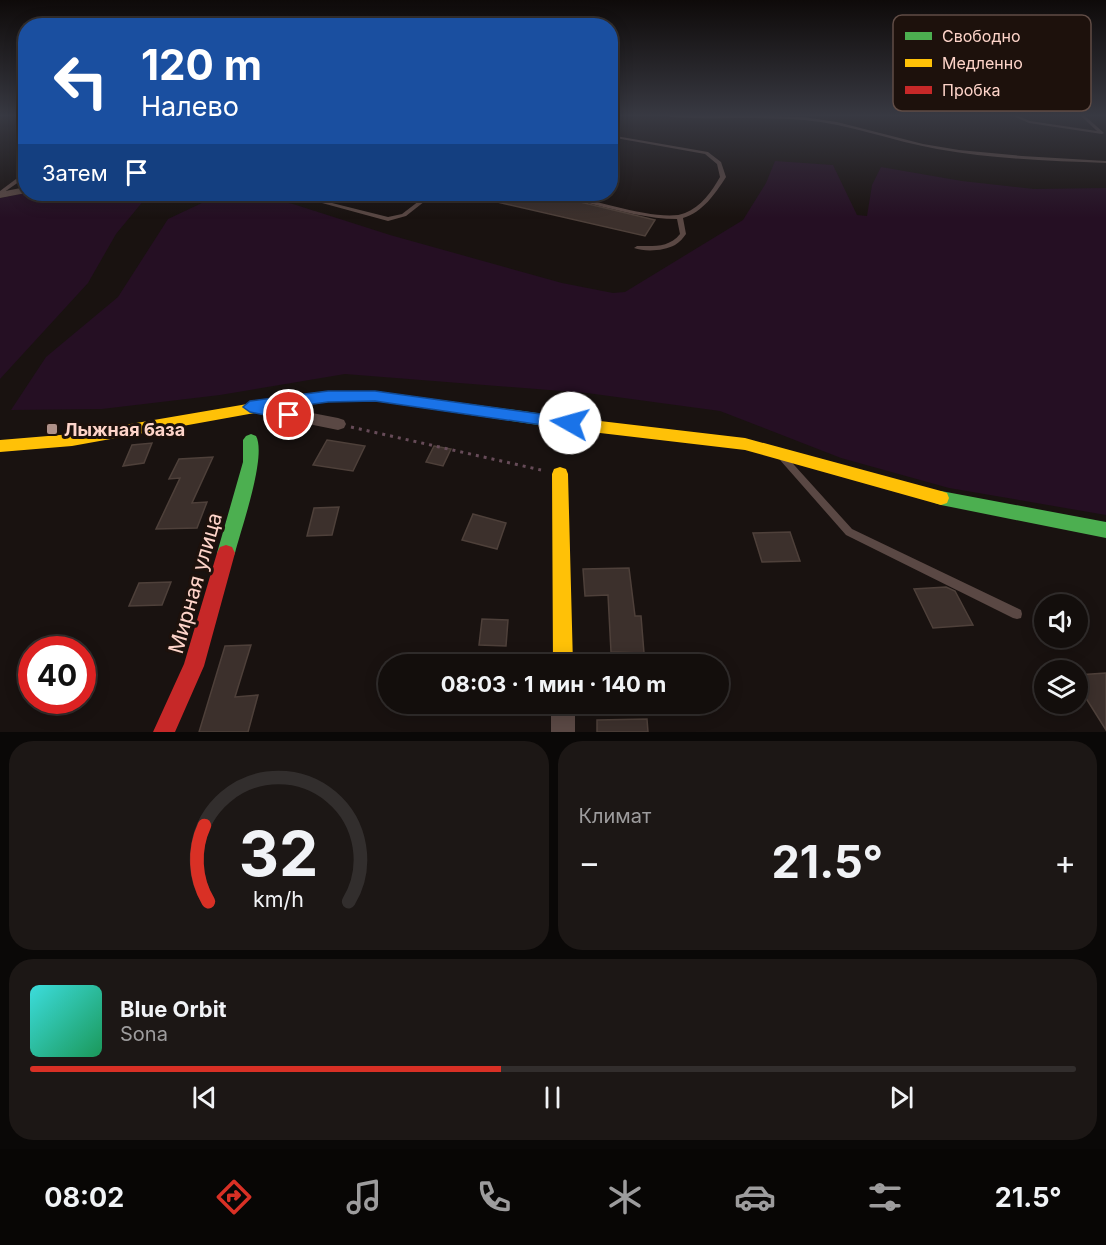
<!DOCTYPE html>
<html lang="ru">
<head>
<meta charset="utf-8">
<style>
  body { margin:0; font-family:Inter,sans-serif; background:#1c1715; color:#f1f3f6; height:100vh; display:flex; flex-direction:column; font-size:22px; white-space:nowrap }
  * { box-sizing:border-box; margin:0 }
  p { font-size:20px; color:#9d9c9d }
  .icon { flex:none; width:33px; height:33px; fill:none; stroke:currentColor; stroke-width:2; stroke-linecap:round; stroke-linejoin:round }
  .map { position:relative; height:732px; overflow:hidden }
  .sheet { display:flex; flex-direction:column; gap:9px; padding:9px; background:#0a0807; flex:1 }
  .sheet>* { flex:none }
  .banner { position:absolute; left:18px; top:18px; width:600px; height:183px; border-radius:24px; box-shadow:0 3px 15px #0003,0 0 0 2px #322e2d; background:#1a4fa0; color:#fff; overflow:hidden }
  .buttons { position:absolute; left:1034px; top:594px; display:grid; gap:12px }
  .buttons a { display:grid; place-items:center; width:54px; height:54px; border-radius:50%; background:#130e0c; box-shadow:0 3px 15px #0003,0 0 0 2px #322e2d; font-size:30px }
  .speed { position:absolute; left:18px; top:636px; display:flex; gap:12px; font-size:30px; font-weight:700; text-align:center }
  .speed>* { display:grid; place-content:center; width:78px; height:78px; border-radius:50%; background:#130e0c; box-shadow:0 3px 15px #0003,0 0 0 2px #322e2d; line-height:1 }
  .speed .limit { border:9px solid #d22; background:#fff; color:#111 }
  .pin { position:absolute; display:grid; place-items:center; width:51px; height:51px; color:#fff; margin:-26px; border:3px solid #fff; border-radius:50%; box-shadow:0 2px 6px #0007 }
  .me { position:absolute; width:66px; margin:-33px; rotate:277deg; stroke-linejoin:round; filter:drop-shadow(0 0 4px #0008) }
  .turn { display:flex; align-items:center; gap:21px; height:126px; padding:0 24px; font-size:27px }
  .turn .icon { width:78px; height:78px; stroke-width:2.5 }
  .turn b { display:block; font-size:42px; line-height:51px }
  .then { display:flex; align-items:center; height:57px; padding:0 24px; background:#0003; gap:12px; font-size:22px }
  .big { font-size:45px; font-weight:700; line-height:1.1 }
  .sheet .card { flex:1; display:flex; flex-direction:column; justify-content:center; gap:9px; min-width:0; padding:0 21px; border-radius:24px; background:#1c1715 }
  .sheet .dial { align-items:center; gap:0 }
  .dial svg { height:156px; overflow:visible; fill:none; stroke:#322e2d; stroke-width:7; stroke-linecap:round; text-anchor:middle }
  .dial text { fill:#f1f3f6; stroke:none }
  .song { display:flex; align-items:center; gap:18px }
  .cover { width:72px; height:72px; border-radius:9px; background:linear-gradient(135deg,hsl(180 70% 55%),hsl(150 70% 35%)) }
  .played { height:6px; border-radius:3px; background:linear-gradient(90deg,#d93025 45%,#322e2d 45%) }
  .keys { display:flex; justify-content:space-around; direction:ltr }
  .heat { display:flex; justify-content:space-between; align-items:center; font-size:33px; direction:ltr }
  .sheet .tiles { flex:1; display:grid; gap:9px; grid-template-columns:1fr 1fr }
  .card:last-child { grid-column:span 2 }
  .trip { position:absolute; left:378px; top:654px; width:351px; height:60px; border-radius:30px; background:#130e0c; box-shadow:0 3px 15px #0003,0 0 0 2px #322e2d; font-weight:700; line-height:60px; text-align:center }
  .tabs { display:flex; height:96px; justify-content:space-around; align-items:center; background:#080605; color:#9d9c9d }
  .tabs .icon { width:42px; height:42px }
  .tabs .current { color:#d93025 }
  .tabs b { font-size:27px; color:#f1f3f6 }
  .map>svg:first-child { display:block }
</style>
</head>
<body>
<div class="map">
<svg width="1106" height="732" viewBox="0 0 1106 732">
  <rect width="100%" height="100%" fill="#191210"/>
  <!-- green -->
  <path fill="#250f23" d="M775 161 833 165 857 215 867 216 872 185 881 167 962 181 1034 189 1106 188V515L949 488 841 458 720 411 587 393 345 374 220 395 102 409 11 410 46 357 118 297 168 219 221 194H248L293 204 390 235 562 283 613 293 625 292 743 220 766 183Z
    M25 193 149 194 116 234 88 283 0 379V198Z"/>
  <!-- building -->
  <path fill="#3c302c" stroke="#4e403a" stroke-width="1.5" d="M485 194H547L655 220 645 236 484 199Z
    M327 440 365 446 353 471 313 465Z
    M152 443 144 463 123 466 132 445Z
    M434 446 451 449 443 466 426 462Z
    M213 457 192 503 207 502 197 528 156 529 180 478 169 479 179 459Z
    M339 507 332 535 307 536 314 508Z
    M473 514 506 523 497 549 462 540Z
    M790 532 800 561 762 562 753 533Z
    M629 568 635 616H641L644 653 611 652 608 595 585 596 583 569Z
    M171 582 162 605 129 606 139 583Z
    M946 587 955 591 973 625 933 628 914 589Z
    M482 619 508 620 506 646 479 645Z
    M251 645 235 697 258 695 248 732H199L225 646Z
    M1106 673V730L1077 684V675Z
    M647 719 648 732H597V720Z"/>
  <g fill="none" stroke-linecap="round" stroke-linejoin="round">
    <!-- path -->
    <path stroke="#664b58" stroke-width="3" stroke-dasharray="3 5" stroke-linecap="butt" d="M351 427 541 470"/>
    <!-- lane -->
    <path fill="#5a4844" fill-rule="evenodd" d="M669 116H766L803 117 837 122 923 144 959 150 1022 156 1106 161V163C1050 161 993 159 937 149 892 141 849 124 804 120 760 116 715 120 671 117Z
      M1013 116H1018L1030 121 1097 131 1081 116H1085L1104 133 1102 134 1029 123Z
      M610 135 708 152 721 162 726 177C715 194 703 212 683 218L686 234C683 238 680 242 675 245 664 251 645 252 634 248L637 246C653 246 669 248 680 234L677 219C649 219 620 211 592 204 582 201 570 199 560 194H567C592 200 663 223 685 213 701 207 712 191 720 177L717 164 705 154 610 137Z
      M24 173H26V177L0 195V191Z
      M289 194H296L388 217 402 214 428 194H434L406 216 388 221Z
      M783 455 786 456 852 529 1021 610 1022 614 1021 618 1017 619 1013 618 846 535 780 460 779 458 780 456Z"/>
    <!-- street -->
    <path fill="#5a4844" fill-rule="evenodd" d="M26 187V193L0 198V192Z
      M255 402 338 418 344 420 346 424 344 428 338 430 249 412 247 408 249 404Z
      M551 704H575V732H551Z"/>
    <!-- fast -->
    <path fill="#4caf50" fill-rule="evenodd" d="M375 391 566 417 571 419 573 423 571 427 566 429 375 401 328 402 288 407 283 406 281 402 283 398 288 397 328 392Z
      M251 434 256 436C267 456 241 529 235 553L232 559 226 561 220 559 217 553 243 462V440L246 436Z
      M941 491 1106 522V538L941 505 935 503 933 498 935 493Z"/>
    <!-- slow -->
    <path fill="#ffc107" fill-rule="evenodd" d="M288 397 293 398 295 402 293 406 288 407 72 446 0 452V440L72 434Z
      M566 417 745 438 941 491 947 493 949 498 947 503 941 505 745 450 566 429 561 427 559 423 561 419Z
      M560 467 566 469 568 474 573 664H553L552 474 554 469Z"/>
    <!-- jam -->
    <path fill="#c62828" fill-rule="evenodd" d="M226 545 232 547 235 553 204 666 175 732H153L184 664 217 553 220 547Z"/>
  </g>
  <!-- sky -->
  <linearGradient id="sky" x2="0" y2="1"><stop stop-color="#0e0a09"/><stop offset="0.53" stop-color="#383942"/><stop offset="1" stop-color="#383942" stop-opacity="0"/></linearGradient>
  <rect width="1106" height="218" fill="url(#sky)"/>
  <!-- route -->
  <path fill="#1a73e8" stroke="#114b97" stroke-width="1.5" d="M328 391H375L570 418 578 423 570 429 375 401 328 402 283 408 294 411 297 415 289 420 250 412 243 407 250 401Z"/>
  <!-- markers -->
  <rect fill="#ae9088" stroke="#1d110c" stroke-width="2" x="46" y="423" width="12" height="12" rx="3"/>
  <g text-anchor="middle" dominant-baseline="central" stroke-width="6" stroke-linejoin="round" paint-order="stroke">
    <!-- poi labels -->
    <g font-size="18" font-weight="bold" fill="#fed4c9" stroke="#1d110c" text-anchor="start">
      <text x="64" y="429">Лыжная база</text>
    </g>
    <!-- near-street labels -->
    <g font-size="21" fill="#fed4c9" stroke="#1d110c">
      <text transform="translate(195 583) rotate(-74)">Мирная улица</text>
    </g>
  </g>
  <!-- legend -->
  <rect x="893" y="15" width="198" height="96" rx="9" fill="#1d110c" stroke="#604c45" stroke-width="1.5"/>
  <rect x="905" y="32" width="27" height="8" fill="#4caf50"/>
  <rect x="905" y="59" width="27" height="8" fill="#ffc107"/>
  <rect x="905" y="86" width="27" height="8" fill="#c62828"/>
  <g font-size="16" fill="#fed4c9">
    <text x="942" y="42">Свободно</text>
    <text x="942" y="69">Медленно</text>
    <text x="942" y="96">Пробка</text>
  </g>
</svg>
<div class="buttons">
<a><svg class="icon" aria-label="sound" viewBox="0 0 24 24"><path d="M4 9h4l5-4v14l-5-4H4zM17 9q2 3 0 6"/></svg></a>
<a><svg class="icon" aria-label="layers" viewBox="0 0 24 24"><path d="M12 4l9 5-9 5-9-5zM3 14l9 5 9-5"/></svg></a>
</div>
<div class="speed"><div class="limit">40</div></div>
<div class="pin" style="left:289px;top:415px;background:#d93025"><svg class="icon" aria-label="arrive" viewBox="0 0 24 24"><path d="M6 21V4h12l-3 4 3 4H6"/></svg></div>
<svg class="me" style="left:570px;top:423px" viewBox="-20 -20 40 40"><circle r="19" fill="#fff"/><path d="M0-13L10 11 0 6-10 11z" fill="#1a73e8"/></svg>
<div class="trip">08:03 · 1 мин · 140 m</div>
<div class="banner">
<div class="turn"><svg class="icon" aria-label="left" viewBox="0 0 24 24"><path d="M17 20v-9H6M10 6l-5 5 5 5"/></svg><div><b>120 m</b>Налево</div></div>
<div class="then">Затем<svg class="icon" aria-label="arrive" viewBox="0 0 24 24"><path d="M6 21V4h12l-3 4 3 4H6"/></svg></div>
</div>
</div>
<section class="sheet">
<div class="tiles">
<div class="card dial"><svg viewBox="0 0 100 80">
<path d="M14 69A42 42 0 1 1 86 69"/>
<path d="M14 69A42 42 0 0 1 12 30" stroke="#d93025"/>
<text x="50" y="56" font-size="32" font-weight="700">32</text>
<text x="50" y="72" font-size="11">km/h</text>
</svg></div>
<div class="card"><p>Климат</p>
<div class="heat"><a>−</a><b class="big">21.5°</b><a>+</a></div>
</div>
<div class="card">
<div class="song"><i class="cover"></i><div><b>Blue Orbit</b><p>Sona</p></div></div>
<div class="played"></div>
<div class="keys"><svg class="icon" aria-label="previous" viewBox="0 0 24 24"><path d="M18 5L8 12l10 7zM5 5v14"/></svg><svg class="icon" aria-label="pause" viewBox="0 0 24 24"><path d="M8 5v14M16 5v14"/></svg><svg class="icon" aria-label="next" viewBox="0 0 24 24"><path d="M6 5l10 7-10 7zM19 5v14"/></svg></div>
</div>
</div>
</section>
<nav class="tabs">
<b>08:02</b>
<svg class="icon current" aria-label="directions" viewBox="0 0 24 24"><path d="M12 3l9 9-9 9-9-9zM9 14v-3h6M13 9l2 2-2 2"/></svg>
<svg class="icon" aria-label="music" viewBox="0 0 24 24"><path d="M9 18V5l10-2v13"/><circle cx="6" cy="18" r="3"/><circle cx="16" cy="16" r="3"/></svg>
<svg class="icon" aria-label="phone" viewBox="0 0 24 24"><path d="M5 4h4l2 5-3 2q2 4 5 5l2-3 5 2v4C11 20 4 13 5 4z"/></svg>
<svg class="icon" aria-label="climate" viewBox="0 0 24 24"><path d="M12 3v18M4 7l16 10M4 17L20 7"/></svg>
<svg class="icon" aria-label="car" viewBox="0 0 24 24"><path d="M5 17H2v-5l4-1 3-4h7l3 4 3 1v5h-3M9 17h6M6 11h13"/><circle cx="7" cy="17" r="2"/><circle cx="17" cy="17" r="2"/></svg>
<svg class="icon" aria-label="filters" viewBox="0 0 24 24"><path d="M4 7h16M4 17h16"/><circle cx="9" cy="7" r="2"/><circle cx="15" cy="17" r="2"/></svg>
<b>21.5°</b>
</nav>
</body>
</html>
